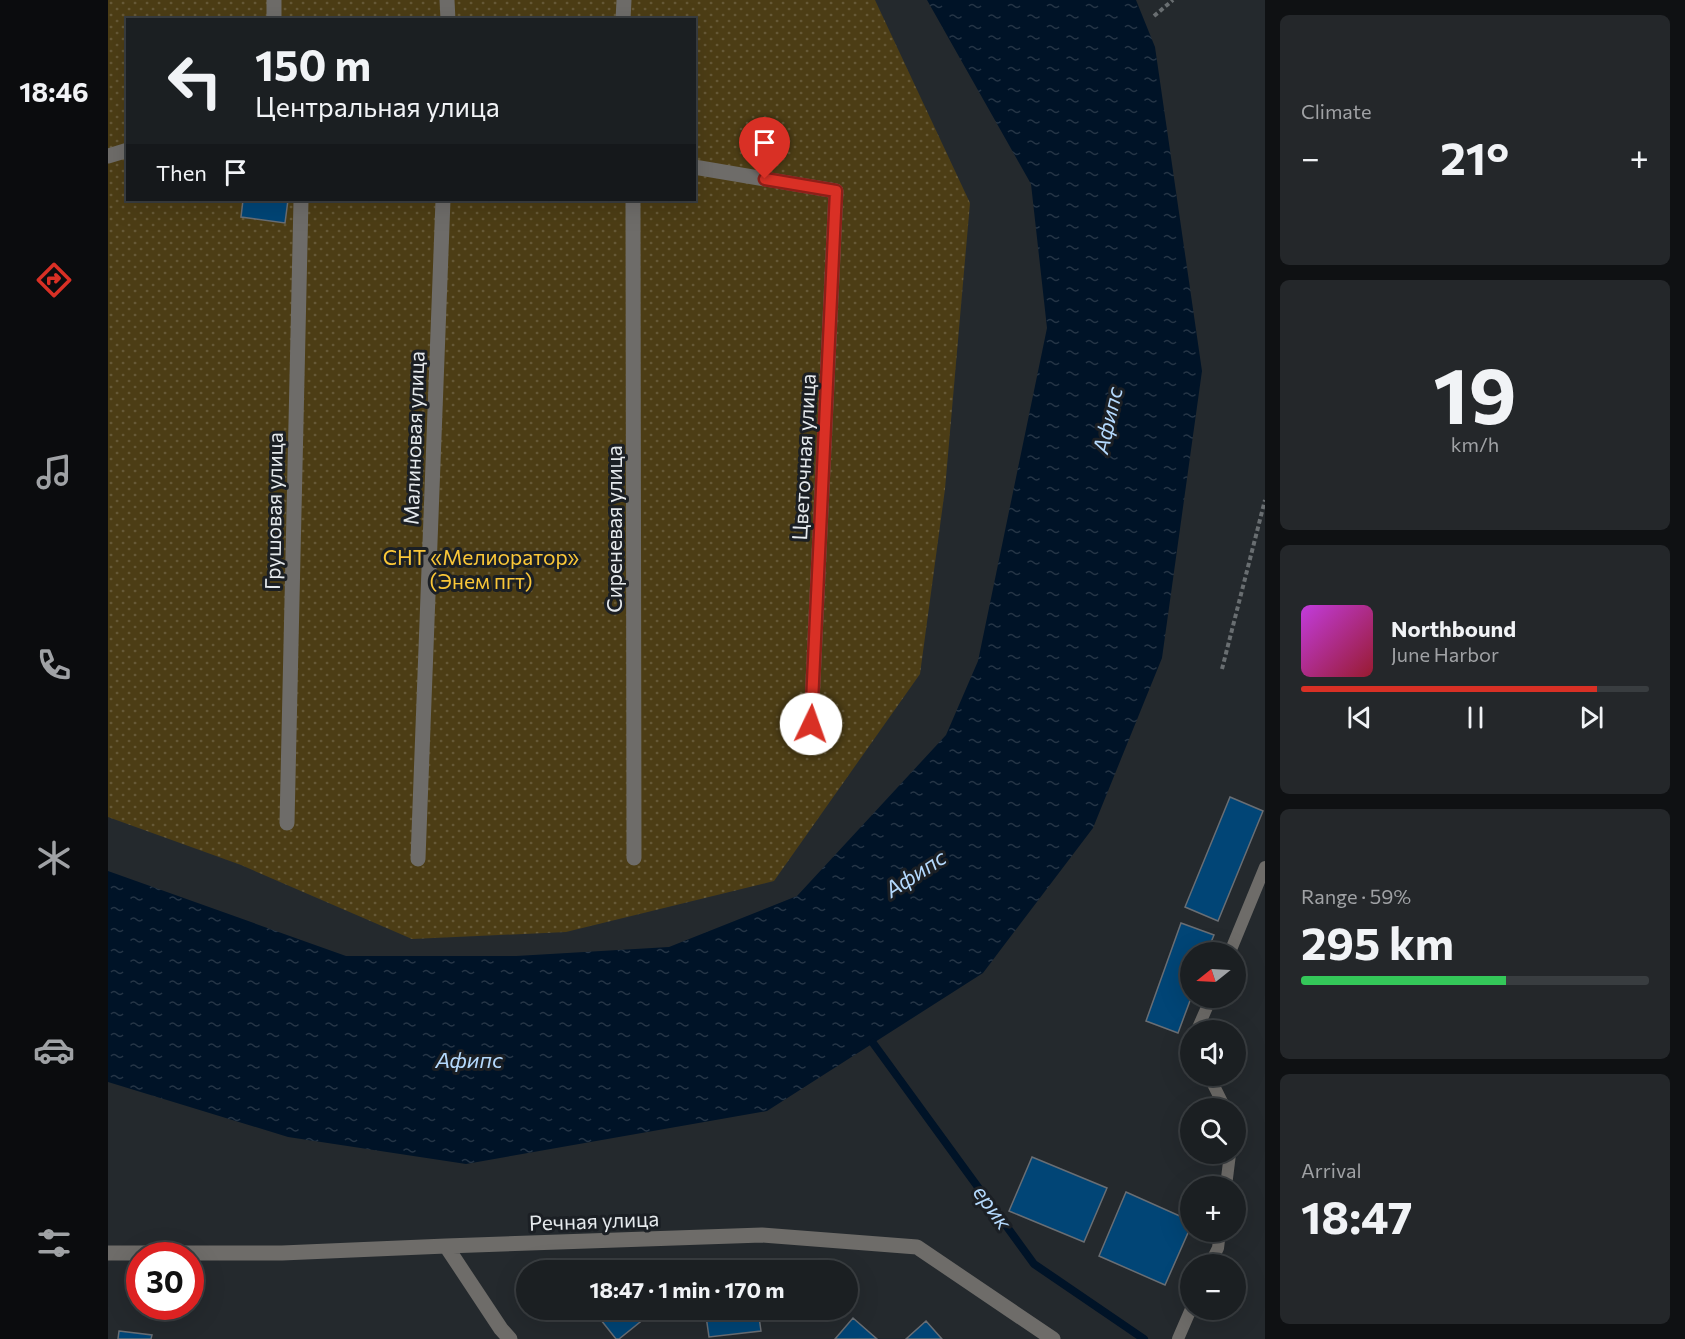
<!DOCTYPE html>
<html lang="en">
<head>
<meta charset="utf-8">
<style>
  body { margin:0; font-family:Commissioner,sans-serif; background:#24272a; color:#f1f3f6; height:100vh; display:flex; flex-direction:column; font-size:22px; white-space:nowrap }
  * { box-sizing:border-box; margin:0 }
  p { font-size:20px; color:#a0a2a5 }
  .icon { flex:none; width:33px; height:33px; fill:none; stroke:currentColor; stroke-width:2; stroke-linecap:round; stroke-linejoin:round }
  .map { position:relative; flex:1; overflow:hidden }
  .drawer { display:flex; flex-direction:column; gap:15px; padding:15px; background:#0f1113; width:420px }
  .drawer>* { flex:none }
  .banner { position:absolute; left:18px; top:18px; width:570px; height:183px; border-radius:0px; box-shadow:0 6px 24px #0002,0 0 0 2px #393d40; background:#1b1f22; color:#f1f3f6; overflow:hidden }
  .needle { width:39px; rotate:252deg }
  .fabs { position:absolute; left:1072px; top:942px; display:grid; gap:12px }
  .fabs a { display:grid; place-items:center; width:66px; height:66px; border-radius:50%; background:#1b1f22; box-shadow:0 6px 24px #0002,0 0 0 2px #393d40; font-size:30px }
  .speed { position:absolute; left:18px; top:1242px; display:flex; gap:12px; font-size:30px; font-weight:700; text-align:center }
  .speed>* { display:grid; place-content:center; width:78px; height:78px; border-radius:50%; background:#1b1f22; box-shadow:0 6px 24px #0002,0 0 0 2px #393d40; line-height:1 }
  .speed .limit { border:9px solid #d22; background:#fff; color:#111 }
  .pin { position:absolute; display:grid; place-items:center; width:51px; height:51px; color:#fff; margin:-62px -26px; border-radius:50% 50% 50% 0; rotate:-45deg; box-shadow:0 0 6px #0007 }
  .pin .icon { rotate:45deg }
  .me { position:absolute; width:66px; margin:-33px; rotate:3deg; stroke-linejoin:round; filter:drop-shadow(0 0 4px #0008) }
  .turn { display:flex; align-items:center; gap:21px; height:126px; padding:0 30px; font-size:27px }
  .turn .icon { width:78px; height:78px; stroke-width:2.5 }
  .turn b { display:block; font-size:42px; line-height:51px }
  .then { display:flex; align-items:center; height:57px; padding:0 30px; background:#0003; gap:12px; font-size:22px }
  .big { font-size:45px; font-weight:700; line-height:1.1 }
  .drawer .tile { flex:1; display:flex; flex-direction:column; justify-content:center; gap:9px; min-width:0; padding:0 21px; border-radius:9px; background:#24272a }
  .drawer .dial { align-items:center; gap:0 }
  .dial b { font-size:78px; line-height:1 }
  .song { display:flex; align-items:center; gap:18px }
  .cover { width:72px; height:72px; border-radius:9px; background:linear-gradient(135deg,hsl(290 70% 55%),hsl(350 70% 35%)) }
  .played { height:6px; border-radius:3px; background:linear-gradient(90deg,#d93025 85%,#393d40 85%) }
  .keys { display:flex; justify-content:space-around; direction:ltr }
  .heat { display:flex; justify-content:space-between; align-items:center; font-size:33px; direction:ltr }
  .charge { height:9px; border-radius:4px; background:linear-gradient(90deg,#34c759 59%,#393d40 0) }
  .trip { position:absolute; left:408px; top:1260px; width:342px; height:60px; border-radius:30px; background:#1b1f22; box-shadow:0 6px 24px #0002,0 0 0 2px #393d40; font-weight:700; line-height:60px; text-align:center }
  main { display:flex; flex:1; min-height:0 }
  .menu { display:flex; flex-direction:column; width:108px; justify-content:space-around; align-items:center; background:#0b0c0e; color:#a0a2a5 }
  .menu .icon { width:42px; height:42px }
  .menu .on { color:#d93025 }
  .menu b { font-size:27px; color:#f1f3f6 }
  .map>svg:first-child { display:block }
</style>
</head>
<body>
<main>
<nav class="menu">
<b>18:46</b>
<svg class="icon on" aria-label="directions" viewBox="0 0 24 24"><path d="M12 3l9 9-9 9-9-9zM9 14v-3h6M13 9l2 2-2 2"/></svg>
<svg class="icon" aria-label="music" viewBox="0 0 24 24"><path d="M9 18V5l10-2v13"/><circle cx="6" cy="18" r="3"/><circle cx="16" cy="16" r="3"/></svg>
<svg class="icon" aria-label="phone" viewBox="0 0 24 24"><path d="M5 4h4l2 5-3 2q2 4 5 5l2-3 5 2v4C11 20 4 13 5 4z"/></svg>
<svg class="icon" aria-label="climate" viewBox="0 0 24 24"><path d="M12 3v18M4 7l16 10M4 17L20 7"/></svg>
<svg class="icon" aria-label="car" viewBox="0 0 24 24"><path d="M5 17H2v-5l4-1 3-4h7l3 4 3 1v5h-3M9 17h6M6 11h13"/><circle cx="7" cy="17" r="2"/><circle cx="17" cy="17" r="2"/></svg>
<svg class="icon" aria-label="filters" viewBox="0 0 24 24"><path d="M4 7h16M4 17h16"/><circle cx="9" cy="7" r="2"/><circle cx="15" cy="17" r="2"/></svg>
</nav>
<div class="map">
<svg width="1157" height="1339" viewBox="0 0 1157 1339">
  <defs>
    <pattern id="garden-dots" width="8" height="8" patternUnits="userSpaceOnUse" patternTransform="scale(1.5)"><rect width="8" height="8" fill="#4c3d15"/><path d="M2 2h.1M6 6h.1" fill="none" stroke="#665937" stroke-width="1.8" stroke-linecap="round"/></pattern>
    <pattern id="water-ripples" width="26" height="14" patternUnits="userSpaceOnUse" patternTransform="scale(1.5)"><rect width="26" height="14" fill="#001327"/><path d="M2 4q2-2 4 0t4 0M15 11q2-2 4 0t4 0" fill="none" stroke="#253546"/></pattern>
  </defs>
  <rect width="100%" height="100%" fill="#24292d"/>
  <!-- garden -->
  <path fill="url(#garden-dots)" fill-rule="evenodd" d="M0 0H767L862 203 837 489 812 674 666 881 458 932 304 939 133 865 0 817ZM20 20H586V200H20Z"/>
  <!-- water -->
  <path fill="url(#water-ripples)" d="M819 0H1028L1047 47 1094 371 1054 658 985 828 875 973 659 1111 358 1164 180 1137 0 1082V871L238 956H408L561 947 689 896 838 735 870 661 939 328 923 184Z"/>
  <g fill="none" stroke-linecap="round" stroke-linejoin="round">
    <!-- stream -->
    <path stroke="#001327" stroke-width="8" d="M765 1043 926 1264 1036 1339"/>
  </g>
  <!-- building -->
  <path fill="#014576" stroke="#696e74" stroke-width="1.5" d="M135 200H180L177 223 133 217Z
    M1122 797 1155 811 1110 921 1077 907Z
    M1073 923 1106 935 1099 952H1083V998L1070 1033 1038 1021Z
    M924 1157 999 1188 976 1242 901 1211Z
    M1018 1192 1083 1221V1226L1057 1285 991 1256Z
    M485 1310H547L511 1339H508Z
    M650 1310 653 1331 601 1337 598 1316Z
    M745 1318 769 1339H727Z
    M818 1321 834 1339H798Z
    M11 1331 44 1335 43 1339H10Z"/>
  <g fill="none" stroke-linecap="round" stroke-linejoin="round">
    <!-- path -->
    <path stroke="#696e71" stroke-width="4" stroke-dasharray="4.5 3" stroke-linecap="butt" d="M1046 16 1065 0
      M1114 669 1157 500"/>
    <!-- lane -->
    <path stroke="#6e6c69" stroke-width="12" d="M1122 952 1157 867
      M1089 1030 1103 998
      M1101 1076 1117 1108
      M1118 1186 1122 1154
      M1102 1264 1110 1248 1112 1232
      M1070 1339 1083 1309"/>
    <!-- street -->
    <path stroke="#6e6c69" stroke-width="15" d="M339 0 340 20
      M166 20V0
      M515 20 516 0
      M0 156 20 150
      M586 167 728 191 703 724
      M525 200 526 858
      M179 823 193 200
      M310 859 335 200
      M338 1246 393 1329 402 1339
      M0 1253H174L338 1246 654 1235 809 1247 945 1339"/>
  </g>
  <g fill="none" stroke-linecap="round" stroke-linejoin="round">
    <defs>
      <path id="route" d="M657 179 728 191 703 724"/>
    </defs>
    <!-- route casing -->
    <use href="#route" stroke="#8d1f18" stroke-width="15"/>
    <!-- route -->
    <use href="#route" stroke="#d93025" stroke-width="10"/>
  </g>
  <g text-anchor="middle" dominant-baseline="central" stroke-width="6" stroke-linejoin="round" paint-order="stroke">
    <!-- street labels -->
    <g font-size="21" fill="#e5e9ec" stroke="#1b1f24">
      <text transform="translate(305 438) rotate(-88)">Малиновая улица</text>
      <text transform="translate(695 457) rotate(-87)">Цветочная улица</text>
      <text transform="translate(165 511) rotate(-89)">Грушовая улица</text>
      <text transform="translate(505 529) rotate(-90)">Сиреневая улица</text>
      <text transform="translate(486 1220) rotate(-2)">Речная улица</text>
    </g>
    <!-- park labels -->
    <g font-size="21" fill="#fac738" stroke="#1b1f24">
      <text x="373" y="556">СНТ «Мелиоратор»<tspan x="373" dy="24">(Энем пгт)</tspan></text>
    </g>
    <!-- water labels -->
    <g font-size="22" font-style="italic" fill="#b4d9fd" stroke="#1b1f24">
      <text transform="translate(999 420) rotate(-77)">Афипс</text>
      <text transform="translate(807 873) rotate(-33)">Афипс</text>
      <text x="361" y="1059">Афипс</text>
      <text transform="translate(885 1207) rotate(54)">ерик</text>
    </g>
  </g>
</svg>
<div class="fabs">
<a><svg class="needle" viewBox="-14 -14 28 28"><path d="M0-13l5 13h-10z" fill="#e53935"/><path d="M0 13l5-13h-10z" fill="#a0a2a5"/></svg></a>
<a><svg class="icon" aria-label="sound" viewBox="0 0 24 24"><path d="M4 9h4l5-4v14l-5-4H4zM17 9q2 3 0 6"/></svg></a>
<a><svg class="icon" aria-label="search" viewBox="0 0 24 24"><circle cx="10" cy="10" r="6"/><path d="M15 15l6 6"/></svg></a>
<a>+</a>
<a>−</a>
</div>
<div class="speed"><div class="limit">30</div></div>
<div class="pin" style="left:657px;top:179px;background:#d93025"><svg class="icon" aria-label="arrive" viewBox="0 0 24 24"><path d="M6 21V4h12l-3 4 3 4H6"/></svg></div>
<svg class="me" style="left:703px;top:724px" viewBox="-20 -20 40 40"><circle r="19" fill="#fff"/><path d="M0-13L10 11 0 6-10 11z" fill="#d93025"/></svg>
<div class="trip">18:47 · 1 min · 170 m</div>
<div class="banner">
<div class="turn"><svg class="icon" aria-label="left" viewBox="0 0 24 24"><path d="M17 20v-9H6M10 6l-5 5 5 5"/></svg><div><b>150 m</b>Центральная улица</div></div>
<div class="then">Then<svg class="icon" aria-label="arrive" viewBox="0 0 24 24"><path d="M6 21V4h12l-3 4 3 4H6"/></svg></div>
</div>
</div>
<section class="drawer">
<div class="tile"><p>Climate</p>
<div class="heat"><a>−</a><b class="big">21°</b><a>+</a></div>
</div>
<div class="tile dial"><b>19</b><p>km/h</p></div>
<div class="tile">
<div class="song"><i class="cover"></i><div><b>Northbound</b><p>June Harbor</p></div></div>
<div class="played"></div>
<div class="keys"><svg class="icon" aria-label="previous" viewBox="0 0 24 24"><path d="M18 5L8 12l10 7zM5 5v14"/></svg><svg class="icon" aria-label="pause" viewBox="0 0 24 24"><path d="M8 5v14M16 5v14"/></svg><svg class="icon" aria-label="next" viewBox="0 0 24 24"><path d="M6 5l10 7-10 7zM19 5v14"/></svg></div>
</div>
<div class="tile"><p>Range · 59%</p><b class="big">295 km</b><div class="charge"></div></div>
<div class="tile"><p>Arrival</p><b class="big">18:47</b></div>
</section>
</main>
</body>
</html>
